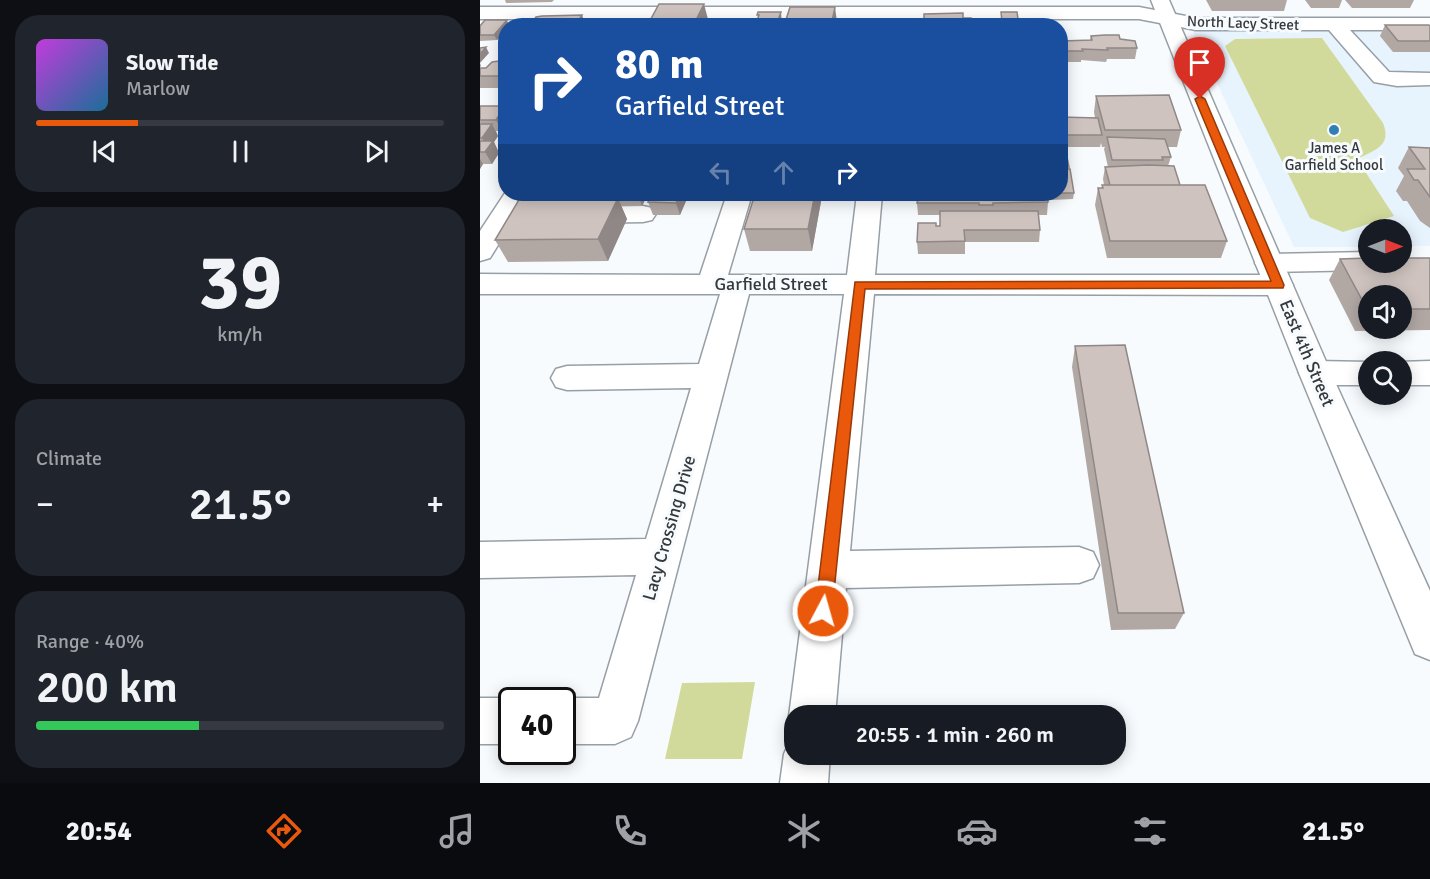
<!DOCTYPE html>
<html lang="en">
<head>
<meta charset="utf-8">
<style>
  body { margin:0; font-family:Signika,sans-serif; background:#20242c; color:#f1f3f6; height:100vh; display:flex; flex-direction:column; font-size:22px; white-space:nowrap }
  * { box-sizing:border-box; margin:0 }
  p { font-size:20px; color:#9ea1a6 }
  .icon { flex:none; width:33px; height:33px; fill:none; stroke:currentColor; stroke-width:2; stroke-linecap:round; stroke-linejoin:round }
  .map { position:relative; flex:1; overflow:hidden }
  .panel { display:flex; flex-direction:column; gap:15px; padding:15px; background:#0d0f14; width:480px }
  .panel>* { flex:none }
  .hud { position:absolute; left:18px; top:18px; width:570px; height:183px; border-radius:24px; box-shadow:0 3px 15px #0003; background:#1a4fa0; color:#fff; overflow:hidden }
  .needle { width:39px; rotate:90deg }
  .tools { position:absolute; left:878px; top:219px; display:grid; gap:12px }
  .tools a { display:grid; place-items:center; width:54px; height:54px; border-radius:50%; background:#171b24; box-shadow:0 3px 15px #0003; font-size:30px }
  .speed { position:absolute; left:18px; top:687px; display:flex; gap:12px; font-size:30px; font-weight:700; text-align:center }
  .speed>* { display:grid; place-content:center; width:78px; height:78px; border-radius:50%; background:#171b24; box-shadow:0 3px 15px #0003; line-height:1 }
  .speed .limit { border:3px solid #111; border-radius:9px; background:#fff; color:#111 }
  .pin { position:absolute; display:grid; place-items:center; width:51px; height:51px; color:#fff; margin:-62px -26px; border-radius:50% 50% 50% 0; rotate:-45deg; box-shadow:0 0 6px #0007 }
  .pin .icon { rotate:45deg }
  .me { position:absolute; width:66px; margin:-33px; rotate:6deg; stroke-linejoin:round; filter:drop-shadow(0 0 4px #0008) }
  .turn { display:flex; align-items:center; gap:21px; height:126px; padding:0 18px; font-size:27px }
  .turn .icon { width:78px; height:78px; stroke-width:2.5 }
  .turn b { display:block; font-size:42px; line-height:51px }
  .lanes { display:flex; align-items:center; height:57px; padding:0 18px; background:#0003; justify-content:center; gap:30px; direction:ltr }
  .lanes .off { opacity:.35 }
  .big { font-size:45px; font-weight:600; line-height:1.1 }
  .panel .tile { flex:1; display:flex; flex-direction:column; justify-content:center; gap:9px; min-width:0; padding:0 21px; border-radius:24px; background:#20242c }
  .panel .dial { align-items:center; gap:0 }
  .dial b { font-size:78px; line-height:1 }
  .song { display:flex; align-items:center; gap:18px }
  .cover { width:72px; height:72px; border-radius:9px; background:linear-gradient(135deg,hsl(290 70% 55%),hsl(200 70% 35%)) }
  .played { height:6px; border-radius:3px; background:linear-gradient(90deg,#ea580c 25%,#363941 25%) }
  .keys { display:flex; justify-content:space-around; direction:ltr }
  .heat { display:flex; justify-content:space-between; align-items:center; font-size:33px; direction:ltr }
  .charge { height:9px; border-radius:4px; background:linear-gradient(90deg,#34c759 40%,#363941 0) }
  .trip { position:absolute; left:304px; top:705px; width:342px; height:60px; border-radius:24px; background:#171b24; box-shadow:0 3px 15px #0003; font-weight:600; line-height:60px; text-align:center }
  .dock { display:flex; height:96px; justify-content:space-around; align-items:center; background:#090b0e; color:#9ea1a6 }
  .dock .icon { width:42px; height:42px }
  .dock .current { color:#ea580c }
  .dock b { font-size:27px; color:#f1f3f6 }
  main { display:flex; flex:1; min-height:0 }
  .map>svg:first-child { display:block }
</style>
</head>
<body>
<main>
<section class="panel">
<div class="tile">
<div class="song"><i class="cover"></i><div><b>Slow Tide</b><p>Marlow</p></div></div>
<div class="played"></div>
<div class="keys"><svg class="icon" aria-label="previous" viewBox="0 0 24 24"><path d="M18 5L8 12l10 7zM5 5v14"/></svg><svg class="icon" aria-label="pause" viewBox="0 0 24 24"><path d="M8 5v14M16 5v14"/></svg><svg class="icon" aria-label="next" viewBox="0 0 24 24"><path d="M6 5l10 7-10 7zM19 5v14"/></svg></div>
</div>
<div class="tile dial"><b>39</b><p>km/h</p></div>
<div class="tile"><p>Climate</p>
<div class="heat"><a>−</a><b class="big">21.5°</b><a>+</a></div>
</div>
<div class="tile"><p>Range · 40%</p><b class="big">200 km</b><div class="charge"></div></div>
</section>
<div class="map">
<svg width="950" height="783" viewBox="0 0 950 783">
  <rect width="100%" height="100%" fill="#f7fbfe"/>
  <!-- built -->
  <path fill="#e7f3fd" d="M950 29V246H921V230H888V247H814L712 30Z"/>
  <!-- green -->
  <path fill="#d2da9b" d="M842 38 903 123C912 146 895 150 877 159L914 216 863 232 830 218 745 46 755 39Z
    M275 682 262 759H185L202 683Z"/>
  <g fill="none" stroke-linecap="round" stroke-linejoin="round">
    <defs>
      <path id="minor" d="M0 7H659L716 18H950V30H870L909 72 950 73V85L917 86 894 82 849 30H716L659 19H0Z
        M25 193 44 194 47 198 41 208 163 206 172 208 176 214 172 220 163 222 31 224 10 258 0 261V231Z
        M247 194H272L248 275H367L377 194H402L395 275H798L808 278 813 285 808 292 798 295 394 294 370 551 599 547 613 552 619 565 613 578 599 583 366 588 355 716H315V729L309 716 364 294H269L158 721 151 737 135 744H82V700H77L82 698H119L156 575 0 578V542L166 539 211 388 87 390 76 387 71 378 76 369 87 366 219 364 240 294H0V274L220 275Z
        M888 252V262H901L898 267 888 270 789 272 779 270 775 263 779 256 789 254Z
        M835 361 890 362H888V385H835L824 382 819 373 824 364Z
        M950 361V385H921V362H919Z
        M0 698H32L37 700H32V744H0Z
        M315 736V754H350L348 783H300L304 754 311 738Z"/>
      <path id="major" d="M671 0H689L851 373 950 591V660L935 654 819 373Z"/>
    </defs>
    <!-- minor casing -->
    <use href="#minor" stroke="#979fa6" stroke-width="3"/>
    <!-- major casing -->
    <use href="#major" stroke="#979fa6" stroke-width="3"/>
    <!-- minor -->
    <use href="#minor" fill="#fff" fill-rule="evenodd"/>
    <!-- major -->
    <use href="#major" fill="#fff" fill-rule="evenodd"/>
  </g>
  <!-- wall -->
  <path fill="#b1a8a4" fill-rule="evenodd" d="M25 0H74L72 2 26 3Z
    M726 0H807L804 11H732Z
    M825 0H862L859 8H831Z
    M865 0H934L930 8H872Z
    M905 25 950 26V52H913L900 36Z
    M0 26H26V31L17 40 0 41Z
    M611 36 640 39 657 48 655 59H627L626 62 601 60V62H583L581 52 582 41 610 40Z
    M26 60V88H0V68H6Z
    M616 96 701 130 697 147H687L691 157 688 166 700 185 747 241 741 258H627L615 205 618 188H622V185H624L623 179 625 167H628L624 149 625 147H622L621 143 620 147H580V117L615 118 614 112Z
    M0 106 26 107V126L22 131H16L18 136 14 142 19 153 12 164H3L0 169Z
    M929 147 950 148V228L940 221 927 201H923L916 191 924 176 918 168Z
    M580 152 589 167 594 193 593 199 571 200 570 194H580Z
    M63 194H168L162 206H141L147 219 128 261 28 262 15 240 65 198Z
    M209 194 200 215H173L168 202Z
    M275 194H342V196L332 251H270L264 229Z
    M568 202 567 215H558L560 230 559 242H485V254H438L437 242 456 226H460V215H438L437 203Z
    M950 258V330L875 331 849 280 860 259ZM888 296H921V328H888Z
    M595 346 704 613 695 629 631 630 592 367Z"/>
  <!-- shaded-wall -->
  <path fill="#908886" d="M224 4 229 23 227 26H213Z
    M355 7 357 22 356 26H351Z
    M301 12 302 26H299L298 20Z
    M102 15 106 26H95Z
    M27 20 29 26H26V31L17 40 14 35Z
    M6 47 9 53 0 63 1 66 0 67V54Z
    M25 106 26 126 22 131 16 120Z
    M12 124 18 136 14 142 19 153 12 164 5 152 8 148 2 138Z
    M0 159 3 164 0 169Z
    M114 194H120L125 206 122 212Z
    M158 194H168L162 206Z
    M200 194H209L200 215 196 203Z
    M335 194H342V196L332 251 328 229Z
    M138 198 147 219 128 261 118 239Z"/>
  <!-- building -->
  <path fill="#cec3bf" stroke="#908886" stroke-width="1.5" d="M179 4H224L213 26H167Z
    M310 7H355L351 26H304Z
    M278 12H301L298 20H301L299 26H275L279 15H277Z
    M521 12H537L539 26H495V22H522Z
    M483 13V18H491V26H444V14Z
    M102 15 95 26H49L56 17 62 16Z
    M5 20H27L14 35H0V26Z
    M905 25H949L950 26V41H918Z
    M625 35H639L640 39 655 41 657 48H627L628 50 602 49 603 51H584L582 41 612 40 611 36Z
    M6 47 0 54V48Z
    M26 60V76H0V68H6L12 62Z
    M689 95 701 130H625L616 96Z
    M0 106H25L16 120H0Z
    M580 117 618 118 622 135H580Z
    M0 124H12L2 138H0Z
    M627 137 685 139 691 157H682L683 160H632Z
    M0 141H13L5 152H0Z
    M929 147 950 148V197L938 180H934L927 169H945Z
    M580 152H586L589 167H580Z
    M668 165 694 166 700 185H630L625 167Z
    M580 169H590L594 193H580Z
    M622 185H725L747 241H630L618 188H623Z
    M172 194H200L196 203 168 202Z
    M275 194H335L328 229H264Z
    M439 194H567L568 202 513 203V205H499V203H437Z
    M40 198H138L118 239 15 240Z
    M460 211H558L560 230H484L485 241 437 242 438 223H456V226H460Z
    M888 258V262H921V258H950V309H921V296H888V309H887L860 259Z
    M645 345 704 613H638L595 346Z"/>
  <!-- route -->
  <path fill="#ea580c" stroke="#983908" stroke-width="1.5" d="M720 96 725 99 804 285 803 288 385 289 352 611 349 617 343 619 337 617 335 611 375 282 791 281 715 99Z"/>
  <!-- markers -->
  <circle fill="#337fb1" stroke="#f7fbfe" stroke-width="2" cx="854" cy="130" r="6"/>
  <g text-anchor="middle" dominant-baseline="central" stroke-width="6" stroke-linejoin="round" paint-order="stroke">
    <!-- far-street labels -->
    <g font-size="15" fill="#36393c" stroke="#f7fbfe">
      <text transform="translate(763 23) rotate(2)">North Lacy Street</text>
    </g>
    <!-- far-poi labels -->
    <g font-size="15" fill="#36393c" stroke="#f7fbfe">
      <text x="854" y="148">James A<tspan x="854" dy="17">Garfield School</tspan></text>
    </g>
    <!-- street labels -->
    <g font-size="18" fill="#36393c" stroke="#f7fbfe">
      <text x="291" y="284">Garfield Street</text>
      <text transform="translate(827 353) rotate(67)">East 4th Street</text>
      <text transform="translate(189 528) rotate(-74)">Lacy Crossing Drive</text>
    </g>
  </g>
</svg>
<div class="tools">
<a><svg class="needle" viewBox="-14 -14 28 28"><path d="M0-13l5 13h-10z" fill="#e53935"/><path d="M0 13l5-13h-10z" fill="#9ea1a6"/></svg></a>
<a><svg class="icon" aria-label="sound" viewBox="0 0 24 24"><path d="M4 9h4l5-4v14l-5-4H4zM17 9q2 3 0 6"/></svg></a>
<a><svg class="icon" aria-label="search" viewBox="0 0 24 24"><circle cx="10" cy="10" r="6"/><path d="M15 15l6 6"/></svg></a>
</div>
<div class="speed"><div class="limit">40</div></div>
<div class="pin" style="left:720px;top:99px;background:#d93025"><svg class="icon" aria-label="arrive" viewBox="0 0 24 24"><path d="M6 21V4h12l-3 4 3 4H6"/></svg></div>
<svg class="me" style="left:343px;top:611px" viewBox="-20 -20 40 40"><circle r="17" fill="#ea580c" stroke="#fff" stroke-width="3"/><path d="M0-11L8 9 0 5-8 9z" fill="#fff"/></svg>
<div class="trip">20:55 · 1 min · 260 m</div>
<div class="hud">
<div class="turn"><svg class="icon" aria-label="right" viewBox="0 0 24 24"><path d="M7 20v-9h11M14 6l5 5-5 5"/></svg><div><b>80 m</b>Garfield Street</div></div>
<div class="lanes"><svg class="icon off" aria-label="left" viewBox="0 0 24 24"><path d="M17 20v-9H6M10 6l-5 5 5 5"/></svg><svg class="icon off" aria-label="ahead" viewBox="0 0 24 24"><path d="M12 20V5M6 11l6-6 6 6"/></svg><svg class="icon" aria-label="right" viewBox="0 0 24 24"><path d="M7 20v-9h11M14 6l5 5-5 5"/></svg></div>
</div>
</div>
</main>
<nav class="dock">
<b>20:54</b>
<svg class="icon current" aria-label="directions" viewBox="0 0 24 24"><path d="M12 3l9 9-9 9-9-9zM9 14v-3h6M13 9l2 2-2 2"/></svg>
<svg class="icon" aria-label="music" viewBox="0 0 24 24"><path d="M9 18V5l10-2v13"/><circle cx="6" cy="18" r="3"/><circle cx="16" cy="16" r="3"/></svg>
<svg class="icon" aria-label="phone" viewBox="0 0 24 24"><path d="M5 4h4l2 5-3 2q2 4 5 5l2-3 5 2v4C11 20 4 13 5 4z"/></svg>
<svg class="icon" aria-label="climate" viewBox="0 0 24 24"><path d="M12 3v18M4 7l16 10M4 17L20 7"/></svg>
<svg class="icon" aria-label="car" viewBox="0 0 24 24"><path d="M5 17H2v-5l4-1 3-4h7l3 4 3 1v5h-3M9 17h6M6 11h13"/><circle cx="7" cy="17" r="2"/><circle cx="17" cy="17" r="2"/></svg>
<svg class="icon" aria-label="filters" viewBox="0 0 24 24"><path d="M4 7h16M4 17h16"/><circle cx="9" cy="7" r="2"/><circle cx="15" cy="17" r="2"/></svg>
<b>21.5°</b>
</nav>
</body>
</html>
